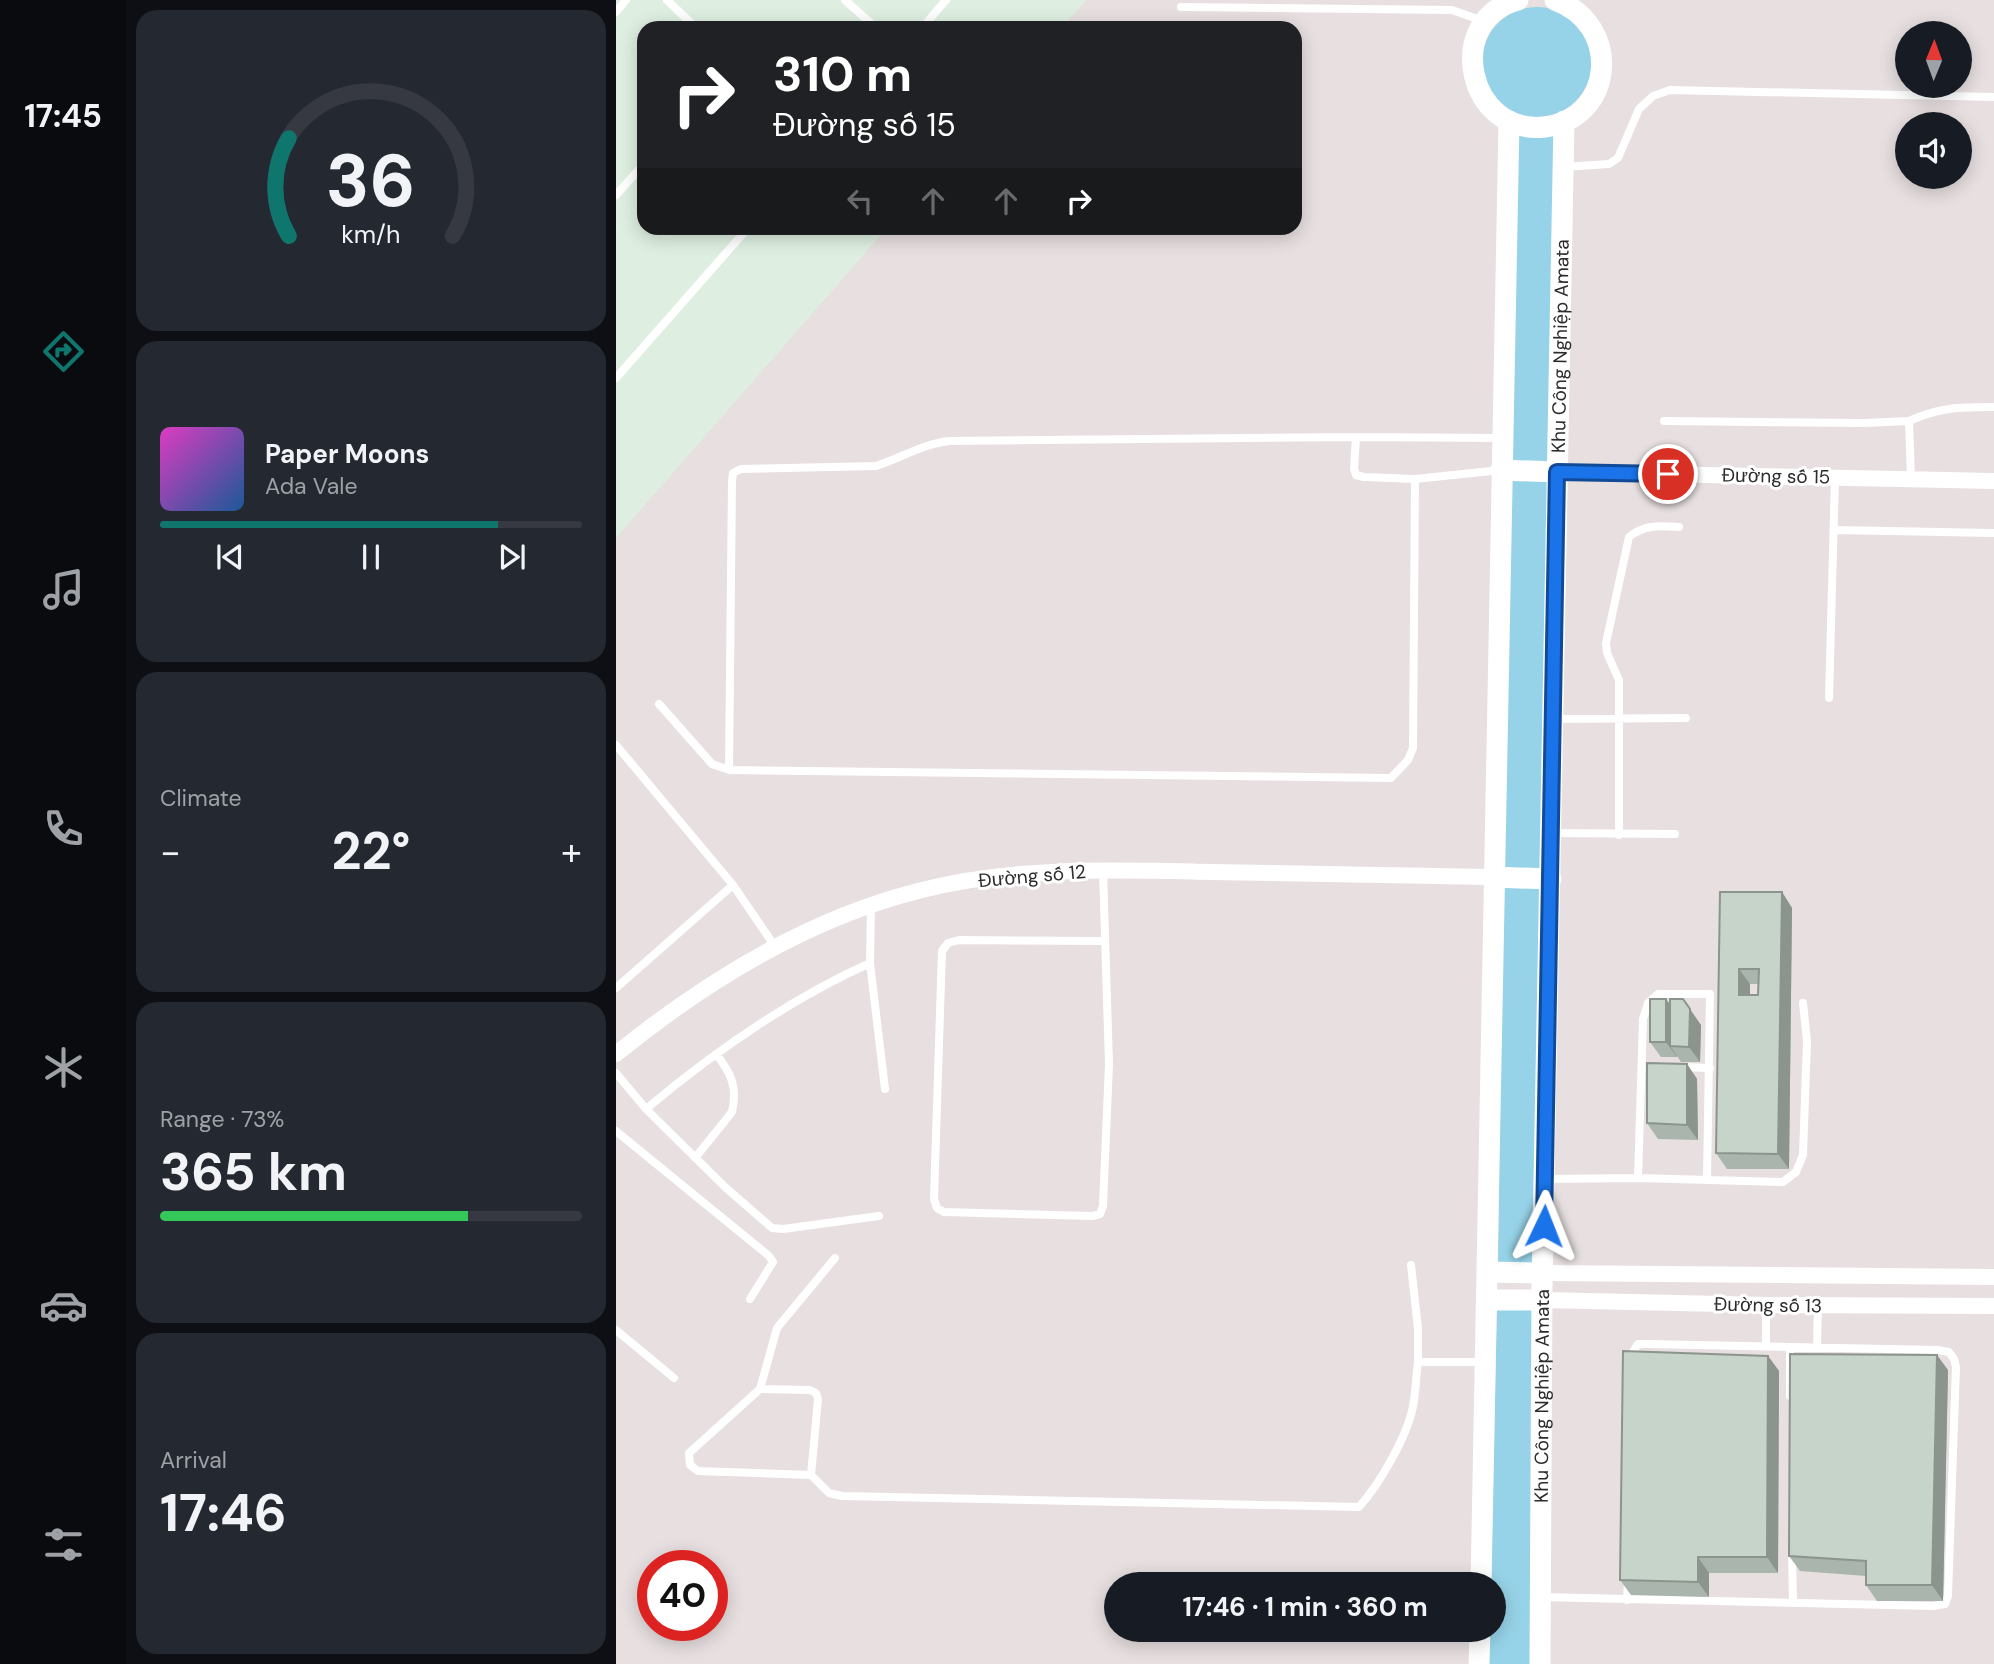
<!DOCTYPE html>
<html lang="en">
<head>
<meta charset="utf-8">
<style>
  body { margin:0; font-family:"DM Sans",sans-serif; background:#242831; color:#f1f3f6; height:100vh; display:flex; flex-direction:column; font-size:26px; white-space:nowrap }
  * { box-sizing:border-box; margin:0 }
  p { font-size:23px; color:#9ea1a6 }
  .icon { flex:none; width:38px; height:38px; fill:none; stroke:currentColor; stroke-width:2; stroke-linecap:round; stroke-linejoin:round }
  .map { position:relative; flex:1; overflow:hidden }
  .side { display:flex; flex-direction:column; gap:10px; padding:10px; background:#0d0f14; width:490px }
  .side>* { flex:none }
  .hud { position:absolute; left:21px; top:21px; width:665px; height:214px; border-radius:21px; box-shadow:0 4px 18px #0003; background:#202124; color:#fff; overflow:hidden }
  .needle { width:46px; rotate:1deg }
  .tools { position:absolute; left:1279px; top:21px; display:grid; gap:14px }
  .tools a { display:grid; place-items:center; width:77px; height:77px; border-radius:50%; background:#171b24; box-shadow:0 4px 18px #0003; font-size:35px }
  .speed { position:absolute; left:21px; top:1550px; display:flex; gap:14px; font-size:35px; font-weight:700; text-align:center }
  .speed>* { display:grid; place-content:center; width:91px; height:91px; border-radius:50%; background:#171b24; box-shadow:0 4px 18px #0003; line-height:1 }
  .speed .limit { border:10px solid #d22; background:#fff; color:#111 }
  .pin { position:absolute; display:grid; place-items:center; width:60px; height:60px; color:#fff; margin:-30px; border:4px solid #fff; border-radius:50%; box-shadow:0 2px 7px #0007 }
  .me { position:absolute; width:77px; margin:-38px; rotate:2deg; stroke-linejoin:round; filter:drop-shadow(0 0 5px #0008) }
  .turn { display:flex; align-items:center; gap:24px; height:147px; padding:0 21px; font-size:32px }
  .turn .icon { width:91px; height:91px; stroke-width:2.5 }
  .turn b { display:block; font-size:49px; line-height:60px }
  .lanes { display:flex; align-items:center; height:66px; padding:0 21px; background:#0003; justify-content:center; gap:35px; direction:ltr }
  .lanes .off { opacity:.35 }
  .big { font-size:52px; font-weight:700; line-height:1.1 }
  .side .card { flex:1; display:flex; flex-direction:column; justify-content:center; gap:10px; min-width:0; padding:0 24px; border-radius:21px; background:#242831 }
  .side .dial { align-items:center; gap:0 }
  .dial svg { height:182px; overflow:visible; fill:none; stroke:#363941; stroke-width:7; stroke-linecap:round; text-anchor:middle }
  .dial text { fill:#f1f3f6; stroke:none }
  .song { display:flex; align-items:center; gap:21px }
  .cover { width:84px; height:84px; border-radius:10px; background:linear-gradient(135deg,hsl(310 70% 55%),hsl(210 70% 35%)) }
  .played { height:7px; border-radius:4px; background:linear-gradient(90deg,#0f766e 80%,#363941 80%) }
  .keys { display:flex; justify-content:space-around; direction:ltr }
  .heat { display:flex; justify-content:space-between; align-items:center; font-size:38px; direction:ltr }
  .charge { height:10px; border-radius:5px; background:linear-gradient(90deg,#34c759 73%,#363941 0) }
  .trip { position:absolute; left:488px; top:1572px; width:402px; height:70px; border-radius:35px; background:#171b24; box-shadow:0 4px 18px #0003; font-weight:700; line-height:70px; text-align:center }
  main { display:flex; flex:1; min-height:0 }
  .tab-bar { display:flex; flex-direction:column; width:126px; justify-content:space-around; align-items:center; background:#090b0e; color:#9ea1a6 }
  .tab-bar .icon { width:49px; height:49px }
  .tab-bar .on { color:#0f766e }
  .tab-bar b { font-size:32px; color:#f1f3f6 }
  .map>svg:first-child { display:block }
</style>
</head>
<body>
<main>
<nav class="tab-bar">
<b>17:45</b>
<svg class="icon on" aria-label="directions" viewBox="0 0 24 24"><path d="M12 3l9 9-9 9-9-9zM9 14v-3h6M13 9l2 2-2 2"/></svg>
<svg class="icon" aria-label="music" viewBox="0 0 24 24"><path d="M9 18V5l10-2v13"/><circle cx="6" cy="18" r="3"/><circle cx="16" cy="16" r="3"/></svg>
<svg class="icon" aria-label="phone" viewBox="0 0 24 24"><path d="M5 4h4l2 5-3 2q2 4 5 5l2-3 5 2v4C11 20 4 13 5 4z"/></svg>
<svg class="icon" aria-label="climate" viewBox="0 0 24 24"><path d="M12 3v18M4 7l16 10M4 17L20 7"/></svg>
<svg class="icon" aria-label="car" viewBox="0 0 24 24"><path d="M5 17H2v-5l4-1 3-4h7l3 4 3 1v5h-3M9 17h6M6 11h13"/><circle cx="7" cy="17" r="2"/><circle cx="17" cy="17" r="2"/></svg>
<svg class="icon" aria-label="filters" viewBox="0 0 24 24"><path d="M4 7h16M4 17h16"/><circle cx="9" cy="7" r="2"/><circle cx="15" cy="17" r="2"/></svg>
</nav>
<section class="side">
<div class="card dial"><svg viewBox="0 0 100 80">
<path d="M14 69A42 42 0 1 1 86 69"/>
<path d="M14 69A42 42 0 0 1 14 26" stroke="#0f766e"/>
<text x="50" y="56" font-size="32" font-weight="700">36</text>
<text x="50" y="72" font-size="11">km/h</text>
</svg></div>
<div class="card">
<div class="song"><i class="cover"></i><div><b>Paper Moons</b><p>Ada Vale</p></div></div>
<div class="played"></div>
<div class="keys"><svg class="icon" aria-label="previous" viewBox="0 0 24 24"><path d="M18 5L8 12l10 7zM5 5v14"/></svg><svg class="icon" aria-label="pause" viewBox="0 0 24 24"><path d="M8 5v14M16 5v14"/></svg><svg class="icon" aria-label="next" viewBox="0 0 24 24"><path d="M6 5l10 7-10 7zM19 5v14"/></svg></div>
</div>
<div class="card"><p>Climate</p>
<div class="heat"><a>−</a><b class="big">22°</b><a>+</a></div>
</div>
<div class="card"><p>Range · 73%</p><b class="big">365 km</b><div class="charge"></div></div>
<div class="card"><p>Arrival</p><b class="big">17:46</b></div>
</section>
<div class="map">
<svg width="1378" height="1664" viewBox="0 0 1378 1664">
  <rect width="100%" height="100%" fill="#deefe1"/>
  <!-- industrial -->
  <path fill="#e7dfe0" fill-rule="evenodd" d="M470 0H1378V1664H0V538L271 228H679V28H446ZM1292 33H1344V86H1292ZM1292 124H1344V177H1292ZM37 1566H96V1626H37ZM500 1584H878V1629H500Z"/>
  <!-- green -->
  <path fill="#97d3e8" d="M866 62a55 55 0 1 1 110 0a55 55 0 1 1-110 0Z
    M901 133 938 134 932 466 894 465Z
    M894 475 932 477 926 873 886 872Z
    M886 882 925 883 918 1267H882Z
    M881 1305H917L914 1664H873V1629H878V1584H875Z"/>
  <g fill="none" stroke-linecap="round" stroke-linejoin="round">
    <!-- service -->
    <path stroke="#fff" stroke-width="8" d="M51 0 80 28
      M229 0 260 28
      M565 7 836 10 867 21
      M0 12 10 0
      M306 28 330 0
      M947 167 993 164 1002 158 1023 109 1037 96 1054 90 1378 97
      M0 195 28 164
      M0 378 132 228
      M1048 421 1249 423 1293 421
      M740 437 738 469 740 475 748 477 799 479
      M884 438 740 437 333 441C306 444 285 458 260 466L125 469 117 473 116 481 113 770 775 778 792 760 797 748 799 479 885 470
      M1295 479 1293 421C1324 407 1345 407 1378 407
      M1218 530 1378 533
      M1213 698 1219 478
      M43 704 96 764 113 770
      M938 719 1070 718
      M0 745 117 885 160 948
      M935 833 1059 834
      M1003 835V680L991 653 990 643 1013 537C1029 524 1044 526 1063 527
      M487 870 493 1064 487 1206 484 1214 476 1216 328 1212 321 1208 318 1199 326 951 332 943 343 940 489 941
      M254 963 269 1089
      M0 988 117 885
      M1065 1067 1094 1068
      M0 1073 30 1109C98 1052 172 1000 254 963L255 905
      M30 1109 109 1187 156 1228 167 1229 263 1216
      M0 1131 153 1256 157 1262 134 1299
      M79 1158 116 1112C122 1087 115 1073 100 1054
      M1022 1178 1167 1182 1180 1172 1187 1155 1191 1041 1187 1003
      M931 1179 1022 1178 1027 1019 1032 1003 1042 994H1094L1091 1180
      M795 1265 802 1329V1362H867
      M1150 1305V1346
      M0 1330 58 1378
      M1174 1347V1396
      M1201 1347 1202 1306
      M144 1389 161 1328 219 1258
      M195 1475 202 1399 200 1393 194 1390 144 1389 73 1453 74 1465 82 1471 195 1475 213 1493 226 1496 743 1507C763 1485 792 1435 797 1406 800 1391 800 1376 802 1362
      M1176 1553 1177 1603
      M925 1597 1317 1606 1329 1604 1332 1596 1340 1367 1338 1359 1333 1352 1322 1350 1032 1344H1022L1015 1355V1361
      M1011 1600 1012 1580"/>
    <!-- minor -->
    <path stroke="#fff" stroke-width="16" d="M941 472 1378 481
      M0 1054C90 981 192 918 306 890 400 866 499 870 596 872 689 874 783 875 876 877
      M927 1273 1378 1277
      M926 1300 1150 1305 1378 1306"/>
    <!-- tertiary -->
    <g stroke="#fff" stroke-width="21">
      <path d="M902 0C827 19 851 136 929 127 999 118 1006 24 939 0"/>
      <path d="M885 470 941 472"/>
      <path d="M876 877 935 879"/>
      <path d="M872 1272 927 1273"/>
      <path d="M872 1300H926"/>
      <path d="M865 1584C877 1096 880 608 893 121"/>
      <path d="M863 1664 864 1629"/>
      <path id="s1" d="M924 1664 926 1287 948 121"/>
    </g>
  </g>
  <!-- wall -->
  <path fill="#aab6ad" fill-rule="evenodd" d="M1104 892H1166L1176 908 1173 1169H1111L1100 1153ZM1134 984H1142V995H1134Z
    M1054 1005 1085 1025 1084 1062H1065L1061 1056V1057H1045L1034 1042Z
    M1071 1064 1081 1079 1082 1140 1042 1139 1031 1123Z
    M1152 1356 1163 1371 1162 1573H1093V1597L1015 1595 1004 1580Z
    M1332 1370 1327 1601H1261L1250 1585V1576L1184 1571 1173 1556Z"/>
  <!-- shaded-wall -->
  <path fill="#8b948d" d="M1166 892 1176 908 1173 1169 1162 1154Z
    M1123 969 1134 984V1011L1123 995Z
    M1050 999 1061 1014 1054 1046 1061 1056V1057L1050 1042Z
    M1074 1009 1085 1025 1084 1062 1073 1047Z
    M1071 1064 1081 1079 1082 1140 1071 1125Z
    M1321 1355 1332 1370 1327 1601 1316 1585Z
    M1152 1356 1163 1371 1162 1573 1151 1557Z
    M1082 1557 1093 1573V1597L1082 1582Z"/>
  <!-- building -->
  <path fill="#c6d4c9" stroke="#8b948d" stroke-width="2" fill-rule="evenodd" d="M1104 892H1166L1162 1154 1100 1153ZM1123 969H1143L1142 995H1123Z
    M1034 999H1050V1042H1034Z
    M1054 999H1067L1074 1009 1073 1047 1054 1046Z
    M1031 1063 1071 1064V1125L1031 1123Z
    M1007 1351 1152 1356 1151 1557H1082V1582L1004 1580Z
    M1174 1354 1321 1355 1316 1585H1250V1561L1173 1556Z"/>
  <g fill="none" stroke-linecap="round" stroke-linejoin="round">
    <defs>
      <path id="route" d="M928 1226 941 472 1052 474"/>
    </defs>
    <!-- route casing -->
    <use href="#route" stroke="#114b97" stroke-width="18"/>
    <!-- route -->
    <use href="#route" stroke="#1a73e8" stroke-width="12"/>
  </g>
  <g text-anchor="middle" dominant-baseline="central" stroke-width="6" stroke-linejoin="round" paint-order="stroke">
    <!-- street labels -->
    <g font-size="19" fill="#2c2c2c" stroke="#fff">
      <text stroke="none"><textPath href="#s1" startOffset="1318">Khu Công Nghiệp Amata</textPath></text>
      <text transform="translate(1160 476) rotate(1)">Đường số 15</text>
      <text transform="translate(416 876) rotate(-5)">Đường số 12</text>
      <text transform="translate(1152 1305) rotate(1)">Đường số 13</text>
      <text stroke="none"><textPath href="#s1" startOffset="268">Khu Công Nghiệp Amata</textPath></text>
    </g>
  </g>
</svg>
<div class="tools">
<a><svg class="needle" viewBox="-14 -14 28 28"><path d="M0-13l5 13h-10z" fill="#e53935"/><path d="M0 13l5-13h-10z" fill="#9ea1a6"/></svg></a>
<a><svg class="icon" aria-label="sound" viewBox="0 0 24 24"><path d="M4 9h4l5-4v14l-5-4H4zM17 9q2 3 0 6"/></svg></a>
</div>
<div class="speed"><div class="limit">40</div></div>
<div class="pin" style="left:1052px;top:474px;background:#d93025"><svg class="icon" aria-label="arrive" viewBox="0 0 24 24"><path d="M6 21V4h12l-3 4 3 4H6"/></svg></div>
<svg class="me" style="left:928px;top:1226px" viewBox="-20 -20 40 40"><path d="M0-17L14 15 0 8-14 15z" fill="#1a73e8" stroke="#fff" stroke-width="4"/></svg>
<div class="trip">17:46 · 1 min · 360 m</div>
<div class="hud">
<div class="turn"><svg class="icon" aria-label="right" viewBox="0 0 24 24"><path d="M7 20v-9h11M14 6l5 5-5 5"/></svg><div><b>310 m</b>Đường số 15</div></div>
<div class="lanes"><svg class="icon off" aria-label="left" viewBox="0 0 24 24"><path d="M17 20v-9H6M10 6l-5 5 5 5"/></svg><svg class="icon off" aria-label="ahead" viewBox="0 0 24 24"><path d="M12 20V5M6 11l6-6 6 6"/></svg><svg class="icon off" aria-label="ahead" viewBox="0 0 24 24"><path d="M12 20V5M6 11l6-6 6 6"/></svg><svg class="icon" aria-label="right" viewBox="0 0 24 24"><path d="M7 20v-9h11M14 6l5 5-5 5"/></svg></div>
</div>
</div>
</main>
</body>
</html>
